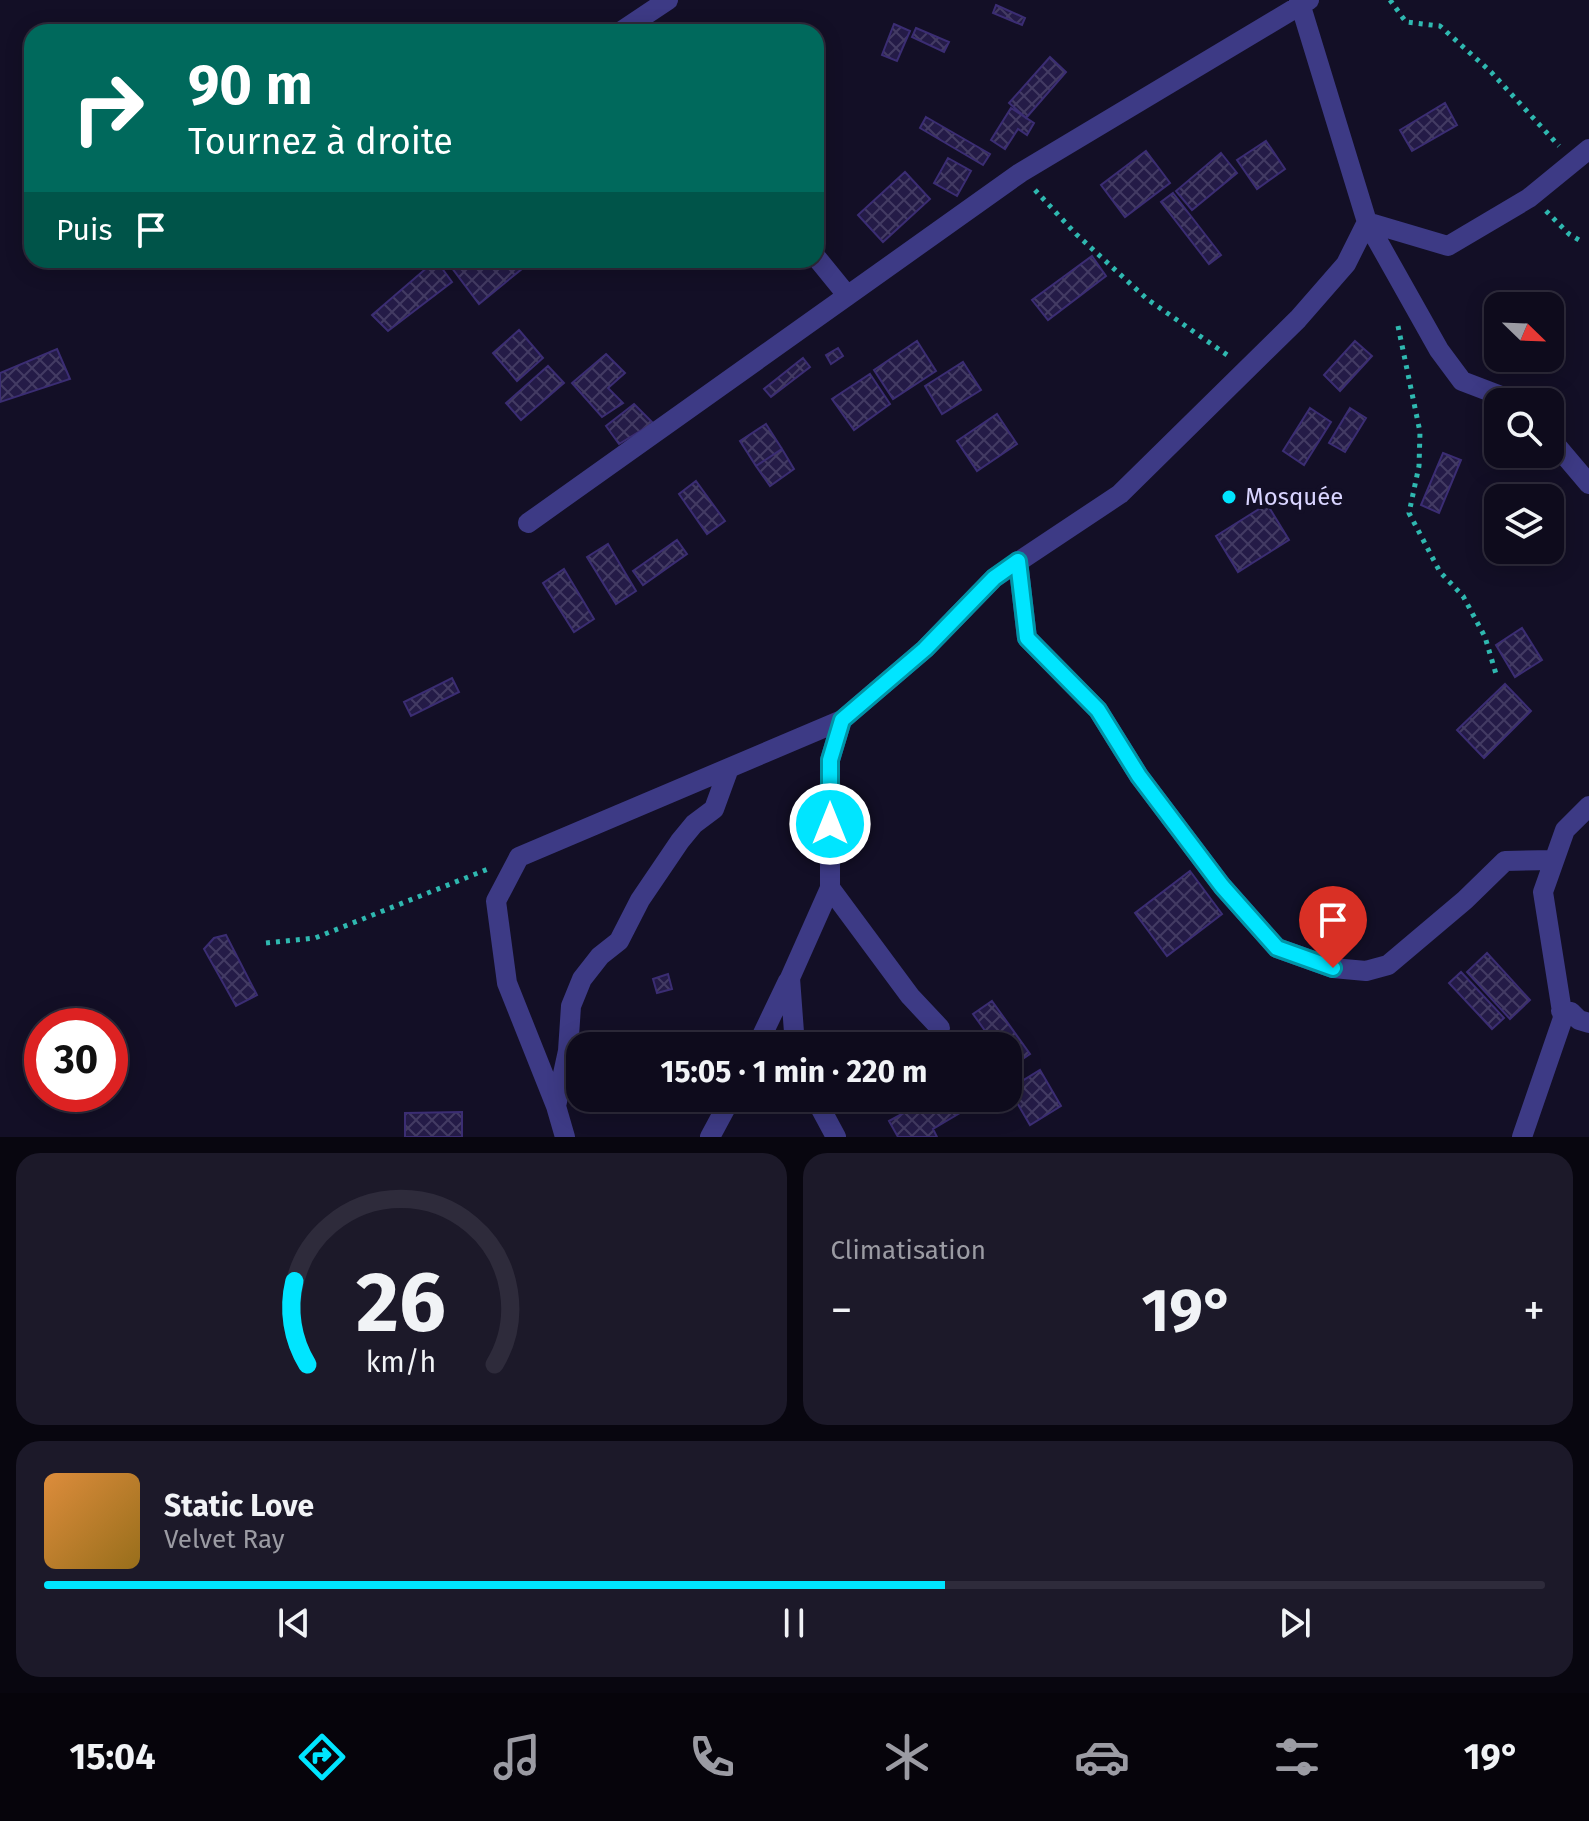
<!DOCTYPE html>
<html lang="fr">
<head>
<meta charset="utf-8">
<style>
  body { margin:0; font-family:"Fira Sans",sans-serif; background:#1c1929; color:#f1f3f6; height:100vh; display:flex; flex-direction:column; font-size:30px; white-space:nowrap }
  * { box-sizing:border-box; margin:0 }
  p { font-size:26px; color:#9b9ba3 }
  .icon { flex:none; width:44px; height:44px; fill:none; stroke:currentColor; stroke-width:2; stroke-linecap:round; stroke-linejoin:round }
  .map { position:relative; height:1137px; overflow:hidden }
  .sheet { display:flex; flex-direction:column; gap:16px; padding:16px; background:#08060f; flex:1 }
  .sheet>* { flex:none }
  .banner { position:absolute; left:24px; top:24px; width:800px; height:244px; border-radius:24px; box-shadow:0 4px 20px #0003,0 0 0 2px #2e2b3b; background:#00695c; color:#fff; overflow:hidden }
  .needle { width:52px; rotate:113deg }
  .buttons { position:absolute; left:1484px; top:292px; display:grid; gap:16px }
  .buttons a { display:grid; place-items:center; width:80px; height:80px; border-radius:16px; background:#0e0b1c; box-shadow:0 4px 20px #0003,0 0 0 2px #2e2b3b; font-size:40px }
  .speed { position:absolute; left:24px; top:1008px; display:flex; gap:16px; font-size:40px; font-weight:700; text-align:center }
  .speed>* { display:grid; place-content:center; width:104px; height:104px; border-radius:50%; background:#0e0b1c; box-shadow:0 4px 20px #0003,0 0 0 2px #2e2b3b; line-height:1 }
  .speed .limit { border:12px solid #d22; background:#fff; color:#111 }
  .pin { position:absolute; display:grid; place-items:center; width:68px; height:68px; color:#fff; margin:-82px -34px; border-radius:50% 50% 50% 0; rotate:-45deg; box-shadow:0 0 8px #0007 }
  .pin .icon { rotate:45deg }
  .me { position:absolute; width:88px; margin:-44px; rotate:0deg; stroke-linejoin:round; filter:drop-shadow(0 0 6px #0008) }
  .turn { display:flex; align-items:center; gap:28px; height:168px; padding:0 32px; font-size:36px }
  .turn .icon { width:104px; height:104px; stroke-width:2.5 }
  .turn b { display:block; font-size:56px; line-height:68px }
  .then { display:flex; align-items:center; height:76px; padding:0 32px; background:#0003; gap:16px; font-size:30px }
  .big { font-size:60px; font-weight:700; line-height:1.1 }
  .sheet .widget { flex:1; display:flex; flex-direction:column; justify-content:center; gap:12px; min-width:0; padding:0 28px; border-radius:24px; background:#1c1929 }
  .sheet .dial { align-items:center; gap:0 }
  .dial svg { height:208px; overflow:visible; fill:none; stroke:#2e2b3b; stroke-width:7; stroke-linecap:round; text-anchor:middle }
  .dial text { fill:#f1f3f6; stroke:none }
  .song { display:flex; align-items:center; gap:24px }
  .cover { width:96px; height:96px; border-radius:12px; background:linear-gradient(135deg,hsl(30 70% 55%),hsl(40 70% 35%)) }
  .played { height:8px; border-radius:4px; background:linear-gradient(90deg,#00e5ff 60%,#2e2b3b 60%) }
  .keys { display:flex; justify-content:space-around; direction:ltr }
  .heat { display:flex; justify-content:space-between; align-items:center; font-size:44px; direction:ltr }
  .sheet .tiles { flex:1; display:grid; gap:16px; grid-template-columns:1fr 1fr }
  .widget:last-child { grid-column:span 2 }
  .trip { position:absolute; left:566px; top:1032px; width:456px; height:80px; border-radius:24px; background:#0e0b1c; box-shadow:0 4px 20px #0003,0 0 0 2px #2e2b3b; font-weight:700; line-height:80px; text-align:center }
  .dock { display:flex; height:128px; justify-content:space-around; align-items:center; background:#06040b; color:#9b9ba3 }
  .dock .icon { width:56px; height:56px }
  .dock .current { color:#00e5ff }
  .dock b { font-size:36px; color:#f1f3f6 }
  .map>svg:first-child { display:block }
</style>
</head>
<body>
<div class="map">
<svg width="1589" height="1137" viewBox="0 0 1589 1137">
  <defs>
    <pattern id="building-cross-hatch" width="8" height="8" patternUnits="userSpaceOnUse" patternTransform="scale(2)"><rect width="8" height="8" fill="#241b47"/><path d="M0 0l8 8M0 8l8-8" fill="none" stroke="#433b63"/></pattern>
  </defs>
  <rect width="100%" height="100%" fill="#130f26"/>
  <!-- building -->
  <path fill="url(#building-cross-hatch)" stroke="#3b2d73" stroke-width="2" d="M996 5 1025 18 1022 25 993 13Z
    M894 24 910 31 897 61 882 55Z
    M916 28 949 42 944 52 912 37Z
    M1050 57 1066 72 1026 118 1009 103Z
    M1445 103 1457 125 1412 151 1400 130Z
    M1011 108 1034 123 1027 135 1018 129 1005 149 991 140Z
    M926 117 990 154 983 165 920 128Z
    M1266 141 1285 169 1257 189 1237 160Z
    M1146 151 1170 183 1125 217 1101 185Z
    M1221 153 1237 173 1192 210 1176 191Z
    M948 158 971 171 957 196 934 183Z
    M905 172 930 199 883 242 858 215Z
    M1173 193 1221 255 1209 264 1161 202Z
    M1092 256 1106 276 1048 320 1032 300Z
    M436 260 452 282 388 331 372 315Z
    M460 260H525L528 264 479 304 452 268Z
    M519 330 543 358 517 381 493 353Z
    M917 341 936 371 893 399 874 370Z
    M1355 341 1372 356 1340 391 1324 375Z
    M838 348 843 356 831 364 826 355Z
    M57 349 70 379 0 402V373Z
    M606 354 625 373 608 388 623 403 602 417 572 383Z
    M803 358 810 367 771 397 764 389Z
    M963 362 981 390 942 414 925 386Z
    M548 366 564 383 521 420 506 403Z
    M870 374 890 404 854 430 832 399Z
    M634 404 653 423 619 444 606 426Z
    M1310 408 1331 422 1304 465 1283 451Z
    M1350 408 1366 418 1345 452 1329 443Z
    M997 414 1017 444 977 471 957 441Z
    M766 424 782 449 756 466 740 441Z
    M782 449 794 469 770 486 756 466Z
    M1443 453 1461 460 1439 513 1421 505Z
    M696 481 725 521 707 534 679 494Z
    M1267 504 1289 540 1238 572 1216 536Z
    M677 540 687 554 643 585 633 571Z
    M608 544 636 591 616 604 587 557Z
    M564 569 594 619 574 632 543 583Z
    M1522 628 1542 660 1515 677 1496 645Z
    M452 678 459 692 411 716 404 702Z
    M1505 684 1531 711 1484 758 1457 730Z
    M1190 871 1222 914 1167 956 1135 913Z
    M226 935 257 995 236 1006 204 949 214 938Z
    M1487 953 1530 1000 1510 1019 1467 972Z
    M1461 972 1504 1018 1492 1029 1449 983Z
    M668 974 672 989 657 993 653 979Z
    M992 1001 1030 1054 1011 1067 1008 1063V1046H996L973 1014Z
    M1040 1070 1061 1106 1030 1125 1009 1089Z
    M931 1098H952L960 1113 933 1129 937 1137H898L889 1121Z
    M462 1112V1137H405V1113Z"/>
  <g fill="none" stroke-linecap="round" stroke-linejoin="round">
    <!-- path -->
    <path stroke="#2fb8b0" stroke-width="5" stroke-dasharray="4 6" stroke-linecap="butt" d="M1390 0 1406 22 1440 26 1491 72 1559 146
      M1035 190 1076 234 1147 299 1230 357
      M1546 211 1569 234 1579 240
      M1398 326 1420 432 1419 466 1409 513 1440 572 1463 596 1485 637 1496 674
      M266 943 315 938 488 869"/>
    <!-- minor -->
    <path stroke="#3d3a85" stroke-width="20" d="M1299 0 1367 222 1439 350 1462 381 1517 402
      M620 32 668 0
      M1367 222 1448 246 1529 198 1589 149
      M816 257 847 295
      M1550 438 1589 484
      M528 523 1020 173 1309 0
      M1018 561 1027 638 1098 710 1139 776 1222 886 1277 948 1333 968 1366 971 1388 965 1465 900 1505 861 1554 860
      M830 888 910 996 940 1028
      M1561 1011 1571 1012 1579 1020 1589 1023
      M757 1046 788 981
      M795 1046 790 978 830 888V760L842 720
      M815 1098 836 1137
      M556 1106 568 1051 571 1006 582 979 600 956 619 941 640 900 680 841 694 824 714 809 729 768
      M565 1137 556 1106 507 983 496 901 519 857 842 720 925 649 994 578 1120 494 1298 319 1346 264 1367 222
      M710 1137 731 1098
      M1522 1137 1563 1018 1543 892 1565 830 1589 806"/>
  </g>
  <g fill="none" stroke-linecap="round" stroke-linejoin="round">
    <defs>
      <path id="route" d="M830 824V760L842 720 925 649 994 578 1018 561 1027 638 1098 710 1139 776 1222 886 1277 948 1333 968"/>
    </defs>
    <!-- route casing -->
    <use href="#route" stroke="#0095a6" stroke-width="20"/>
    <!-- route -->
    <use href="#route" stroke="#00e5ff" stroke-width="14"/>
  </g>
  <!-- markers -->
  <circle fill="#00e5ff" stroke="#130f26" stroke-width="3" cx="1229" cy="497" r="8"/>
  <g text-anchor="middle" dominant-baseline="central" stroke-width="8" stroke-linejoin="round" paint-order="stroke">
    <!-- poi labels -->
    <g font-size="24" fill="#d9d4ff" stroke="#130f26" text-anchor="start">
      <text x="1245" y="497">Mosquée</text>
    </g>
  </g>
</svg>
<div class="buttons">
<a><svg class="needle" viewBox="-14 -14 28 28"><path d="M0-13l5 13h-10z" fill="#e53935"/><path d="M0 13l5-13h-10z" fill="#9b9ba3"/></svg></a>
<a><svg class="icon" aria-label="search" viewBox="0 0 24 24"><circle cx="10" cy="10" r="6"/><path d="M15 15l6 6"/></svg></a>
<a><svg class="icon" aria-label="layers" viewBox="0 0 24 24"><path d="M12 4l9 5-9 5-9-5zM3 14l9 5 9-5"/></svg></a>
</div>
<div class="speed"><div class="limit">30</div></div>
<div class="pin" style="left:1333px;top:968px;background:#d93025"><svg class="icon" aria-label="arrive" viewBox="0 0 24 24"><path d="M6 21V4h12l-3 4 3 4H6"/></svg></div>
<svg class="me" style="left:830px;top:824px" viewBox="-20 -20 40 40"><circle r="17" fill="#00e5ff" stroke="#fff" stroke-width="3"/><path d="M0-11L8 9 0 5-8 9z" fill="#fff"/></svg>
<div class="trip">15:05 · 1 min · 220 m</div>
<div class="banner">
<div class="turn"><svg class="icon" aria-label="right" viewBox="0 0 24 24"><path d="M7 20v-9h11M14 6l5 5-5 5"/></svg><div><b>90 m</b>Tournez à droite</div></div>
<div class="then">Puis<svg class="icon" aria-label="arrive" viewBox="0 0 24 24"><path d="M6 21V4h12l-3 4 3 4H6"/></svg></div>
</div>
</div>
<section class="sheet">
<div class="tiles">
<div class="widget dial"><svg viewBox="0 0 100 80">
<path d="M14 69A42 42 0 1 1 86 69"/>
<path d="M14 69A42 42 0 0 1 9 37" stroke="#00e5ff"/>
<text x="50" y="56" font-size="32" font-weight="700">26</text>
<text x="50" y="72" font-size="11">km/h</text>
</svg></div>
<div class="widget"><p>Climatisation</p>
<div class="heat"><a>−</a><b class="big">19°</b><a>+</a></div>
</div>
<div class="widget">
<div class="song"><i class="cover"></i><div><b>Static Love</b><p>Velvet Ray</p></div></div>
<div class="played"></div>
<div class="keys"><svg class="icon" aria-label="previous" viewBox="0 0 24 24"><path d="M18 5L8 12l10 7zM5 5v14"/></svg><svg class="icon" aria-label="pause" viewBox="0 0 24 24"><path d="M8 5v14M16 5v14"/></svg><svg class="icon" aria-label="next" viewBox="0 0 24 24"><path d="M6 5l10 7-10 7zM19 5v14"/></svg></div>
</div>
</div>
</section>
<nav class="dock">
<b>15:04</b>
<svg class="icon current" aria-label="directions" viewBox="0 0 24 24"><path d="M12 3l9 9-9 9-9-9zM9 14v-3h6M13 9l2 2-2 2"/></svg>
<svg class="icon" aria-label="music" viewBox="0 0 24 24"><path d="M9 18V5l10-2v13"/><circle cx="6" cy="18" r="3"/><circle cx="16" cy="16" r="3"/></svg>
<svg class="icon" aria-label="phone" viewBox="0 0 24 24"><path d="M5 4h4l2 5-3 2q2 4 5 5l2-3 5 2v4C11 20 4 13 5 4z"/></svg>
<svg class="icon" aria-label="climate" viewBox="0 0 24 24"><path d="M12 3v18M4 7l16 10M4 17L20 7"/></svg>
<svg class="icon" aria-label="car" viewBox="0 0 24 24"><path d="M5 17H2v-5l4-1 3-4h7l3 4 3 1v5h-3M9 17h6M6 11h13"/><circle cx="7" cy="17" r="2"/><circle cx="17" cy="17" r="2"/></svg>
<svg class="icon" aria-label="filters" viewBox="0 0 24 24"><path d="M4 7h16M4 17h16"/><circle cx="9" cy="7" r="2"/><circle cx="15" cy="17" r="2"/></svg>
<b>19°</b>
</nav>
</body>
</html>
